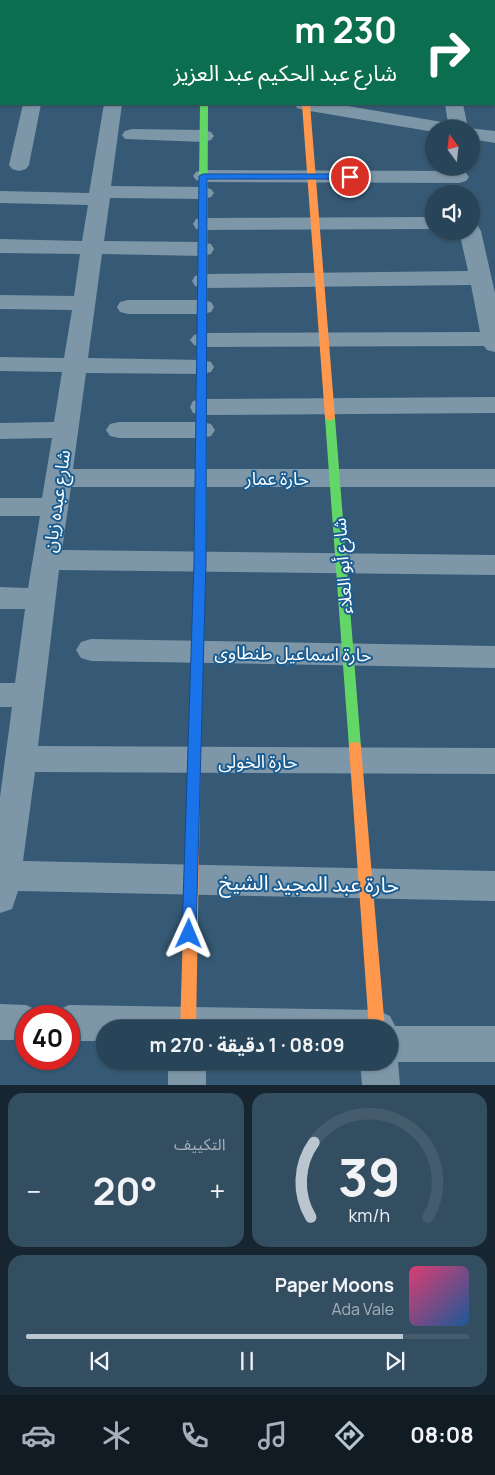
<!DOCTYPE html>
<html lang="ar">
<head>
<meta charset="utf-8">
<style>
  body { margin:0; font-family:Manrope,"Noto Sans Arabic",sans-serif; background:#344e61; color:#f1f3f6; direction:rtl; height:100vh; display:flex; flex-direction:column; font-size:19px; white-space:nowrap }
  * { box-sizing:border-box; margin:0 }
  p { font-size:16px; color:#a5b0ba }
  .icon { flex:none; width:28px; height:28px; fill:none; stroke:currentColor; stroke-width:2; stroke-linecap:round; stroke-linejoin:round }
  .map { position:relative; height:1085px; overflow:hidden; direction:ltr }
  .side { display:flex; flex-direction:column; gap:8px; padding:8px; background:#162530; flex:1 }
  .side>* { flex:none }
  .banner { position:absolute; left:0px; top:0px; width:495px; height:105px; box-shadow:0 1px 4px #0004,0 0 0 1px #445c6e; direction:rtl; background:#0b6e4f; color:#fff; overflow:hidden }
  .needle { width:32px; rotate:345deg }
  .tools { position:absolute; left:425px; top:120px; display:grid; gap:10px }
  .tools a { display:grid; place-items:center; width:55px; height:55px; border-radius:50%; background:#284458; box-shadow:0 1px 4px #0004,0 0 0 1px #445c6e; font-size:25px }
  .speed { position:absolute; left:15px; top:1005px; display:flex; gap:10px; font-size:25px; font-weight:700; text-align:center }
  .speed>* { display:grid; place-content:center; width:65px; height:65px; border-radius:50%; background:#284458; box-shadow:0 1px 4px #0004,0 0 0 1px #445c6e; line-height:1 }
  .speed .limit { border:8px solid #d22; background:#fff; color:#111 }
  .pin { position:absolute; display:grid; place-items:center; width:42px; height:42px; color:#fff; margin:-21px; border:2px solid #fff; border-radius:50%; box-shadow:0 1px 5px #0007 }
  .me { position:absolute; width:55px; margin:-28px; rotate:1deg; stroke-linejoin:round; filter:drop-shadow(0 0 4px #0008) }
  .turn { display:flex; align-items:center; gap:18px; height:105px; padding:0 15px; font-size:22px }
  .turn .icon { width:65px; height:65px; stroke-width:2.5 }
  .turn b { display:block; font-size:35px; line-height:42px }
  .big { font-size:38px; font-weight:700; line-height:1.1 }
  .side .tile { flex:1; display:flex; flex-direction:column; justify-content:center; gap:8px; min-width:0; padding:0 18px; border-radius:15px; background:#344e61 }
  .side .dial { align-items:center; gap:0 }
  .dial svg { height:130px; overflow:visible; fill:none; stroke:#445c6e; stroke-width:7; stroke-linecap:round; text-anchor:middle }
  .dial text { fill:#f1f3f6; stroke:none }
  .song { display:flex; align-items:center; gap:15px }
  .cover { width:60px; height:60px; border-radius:8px; background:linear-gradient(135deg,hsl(340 70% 55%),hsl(210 70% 35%)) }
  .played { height:5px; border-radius:2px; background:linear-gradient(90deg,#b9c5cf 85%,#445c6e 85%) }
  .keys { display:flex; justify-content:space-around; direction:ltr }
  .heat { display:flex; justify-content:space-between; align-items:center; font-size:28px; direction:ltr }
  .side .tiles { flex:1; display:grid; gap:8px; grid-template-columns:1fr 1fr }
  .tile:last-child { grid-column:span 2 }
  .trip { position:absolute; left:96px; top:1020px; width:302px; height:50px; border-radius:25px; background:#284458; box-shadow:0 1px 4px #0004,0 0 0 1px #445c6e; font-weight:700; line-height:50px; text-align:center; direction:rtl }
  .menu { display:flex; height:80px; justify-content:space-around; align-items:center; background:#101b23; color:#a5b0ba }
  .menu .icon { width:35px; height:35px }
  .menu .selected { color:#b9c5cf }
  .menu b { font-size:22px; color:#f1f3f6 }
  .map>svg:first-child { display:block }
</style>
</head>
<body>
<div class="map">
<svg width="495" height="1085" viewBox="0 0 495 1085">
  <rect width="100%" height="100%" fill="#365a75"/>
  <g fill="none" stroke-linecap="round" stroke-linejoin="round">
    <!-- street -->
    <path fill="#7d96a8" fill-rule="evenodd" d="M82 0H98V1H82Z
      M201 0H217V1H201Z
      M292 0H308V1H292Z
      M357 0H374V1H357Z
      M424 0H441V1H424Z
      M0 2H1V12H0Z
      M0 49H1V59H0Z
      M23 104H41L29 165 26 169 19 171 12 169 9 165Z
      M104 104H122L111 186 204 187 211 189 214 193 211 197 204 199 110 198 104 241 203 242 211 244 214 249 211 254 203 256 102 254 88 358 202 360 211 362 214 367 211 372 202 374 86 373 73 469H495V487H71L62 550 495 555V575L59 570 38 746 495 748V774L35 772 23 861 495 871V901L18 891 12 909 0 913V797L12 707H0V683H15L25 609H0V587L28 588 40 516H0V498H42L52 438 0 439V423L54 422 62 372 0 371V357L64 358 72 310 0 309V295L74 296 80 254 0 253V239L82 241 88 205 0 203V191L89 193Z
      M295 104H336L448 123 445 104H463L468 128 495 131V143L471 139V129H434V132L304 110 297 108Z
      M132 129 204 130 211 132 214 136 211 140 204 142 125 139 122 135 125 131Z
      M203 170 459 171 466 173 469 177 466 181 459 183 203 182 196 180 193 176 196 172Z
      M434 217V229L204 230 196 229 193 224 196 219 204 218Z
      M471 225 478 226 481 231 495 293V352L487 350 484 346 202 347 194 345 190 340 194 335 202 333 480 332 471 285 203 288 195 286 192 281 195 276 203 274 468 271 459 231H471Z
      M128 300H203L211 302 214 307 211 312 203 314H128L120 312 117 307 120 302Z
      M495 397V413L202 415 193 413 190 407 193 401 202 399Z
      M119 422H202L211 424 215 430 211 436 202 438H119L110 436 106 430 110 424Z
      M91 639 495 646V668L91 661 81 658 76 650 81 642Z
      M0 1004 26 1005 39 1011 42 1016H26V1040H0Z
      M69 1005 377 1010 390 1016 395 1026H495V1062H398L400 1085H362L360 1061H390V1029H105V1041H69V1016H53L56 1011Z
      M168 1061H206V1085H168Z"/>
    <!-- fast -->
    <path fill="#63d668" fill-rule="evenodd" d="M200 104H208L206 562 201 739 200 743 195 744 190 743 189 739 194 562Z
      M330 415 335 418 361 747 360 751 355 752 350 751 349 747 325 418Z"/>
    <!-- slow -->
    <path fill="#ff974d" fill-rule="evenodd" d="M302 104H310L335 418 330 421 325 418Z
      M195 734 200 735 201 739 196 1029H180L189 739 190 735Z
      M355 742 360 743 361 747 385 1029H369L349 747 350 743Z"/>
  </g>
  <!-- route -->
  <path fill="#1a73e8" stroke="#114b97" d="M350 174 354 177 352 179H207L206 562 196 934 194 939 189 941 184 939 182 934 194 562 199 176 203 174Z"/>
  <g text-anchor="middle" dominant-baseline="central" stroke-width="4" stroke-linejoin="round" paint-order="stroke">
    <!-- street labels -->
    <g font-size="18" fill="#fff" stroke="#1b5d90">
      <text x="277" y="478">حارة عمار</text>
      <text transform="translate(56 501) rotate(-82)">شارع عبده زيان</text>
      <text transform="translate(342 566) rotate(-94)">شارع أبو العلاء</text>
      <text transform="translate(293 653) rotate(1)">حارة اسماعيل طنطاوى</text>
      <text x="258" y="761">حارة الخولى</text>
    </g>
    <!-- near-street labels -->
    <g font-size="21" fill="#fff" stroke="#1b5d90">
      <text transform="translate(309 883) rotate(1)">حارة عبد المجيد الشيخ</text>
    </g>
  </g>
</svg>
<div class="tools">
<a><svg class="needle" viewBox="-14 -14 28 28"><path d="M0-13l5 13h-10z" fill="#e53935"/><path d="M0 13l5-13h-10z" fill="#a5b0ba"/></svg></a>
<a><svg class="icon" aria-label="sound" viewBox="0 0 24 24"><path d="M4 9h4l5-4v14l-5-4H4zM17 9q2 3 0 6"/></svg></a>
</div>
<div class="speed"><div class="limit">40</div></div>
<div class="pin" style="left:350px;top:177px;background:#d93025"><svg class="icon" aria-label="arrive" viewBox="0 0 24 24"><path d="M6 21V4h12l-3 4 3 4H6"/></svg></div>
<svg class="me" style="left:189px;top:934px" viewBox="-20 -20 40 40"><path d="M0-17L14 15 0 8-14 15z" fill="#1a73e8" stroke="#fff" stroke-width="4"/></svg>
<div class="trip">08:09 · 1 دقيقة · 270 m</div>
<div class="banner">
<div class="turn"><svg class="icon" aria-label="right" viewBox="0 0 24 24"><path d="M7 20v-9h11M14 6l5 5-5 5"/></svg><div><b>230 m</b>شارع عبد الحكيم عبد العزيز</div></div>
</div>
</div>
<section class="side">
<div class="tiles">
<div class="tile dial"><svg viewBox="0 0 100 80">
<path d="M14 69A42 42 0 1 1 86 69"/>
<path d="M14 69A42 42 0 0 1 16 23" stroke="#b9c5cf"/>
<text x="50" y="56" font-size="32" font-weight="700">39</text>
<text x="50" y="72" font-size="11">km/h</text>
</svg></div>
<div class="tile"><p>التكييف</p>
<div class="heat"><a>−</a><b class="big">20°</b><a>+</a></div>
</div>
<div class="tile">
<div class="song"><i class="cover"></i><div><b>Paper Moons</b><p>Ada Vale</p></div></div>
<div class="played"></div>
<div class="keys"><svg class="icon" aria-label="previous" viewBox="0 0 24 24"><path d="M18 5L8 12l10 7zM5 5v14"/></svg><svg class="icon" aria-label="pause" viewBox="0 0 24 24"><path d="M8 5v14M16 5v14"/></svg><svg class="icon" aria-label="next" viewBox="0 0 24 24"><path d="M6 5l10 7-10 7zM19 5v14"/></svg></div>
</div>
</div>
</section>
<nav class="menu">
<b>08:08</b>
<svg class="icon selected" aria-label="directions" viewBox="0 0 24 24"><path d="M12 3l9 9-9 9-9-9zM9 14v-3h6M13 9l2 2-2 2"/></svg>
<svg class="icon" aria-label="music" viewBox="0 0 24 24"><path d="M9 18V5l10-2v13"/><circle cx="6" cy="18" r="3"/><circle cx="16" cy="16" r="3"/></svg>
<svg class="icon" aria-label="phone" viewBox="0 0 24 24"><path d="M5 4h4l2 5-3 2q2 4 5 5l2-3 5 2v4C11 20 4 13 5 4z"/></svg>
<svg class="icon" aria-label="climate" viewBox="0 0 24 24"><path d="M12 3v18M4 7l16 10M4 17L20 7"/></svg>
<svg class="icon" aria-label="car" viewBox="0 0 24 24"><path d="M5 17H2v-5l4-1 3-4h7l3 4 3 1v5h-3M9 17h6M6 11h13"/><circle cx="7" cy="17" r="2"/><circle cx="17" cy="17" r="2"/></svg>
</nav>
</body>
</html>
